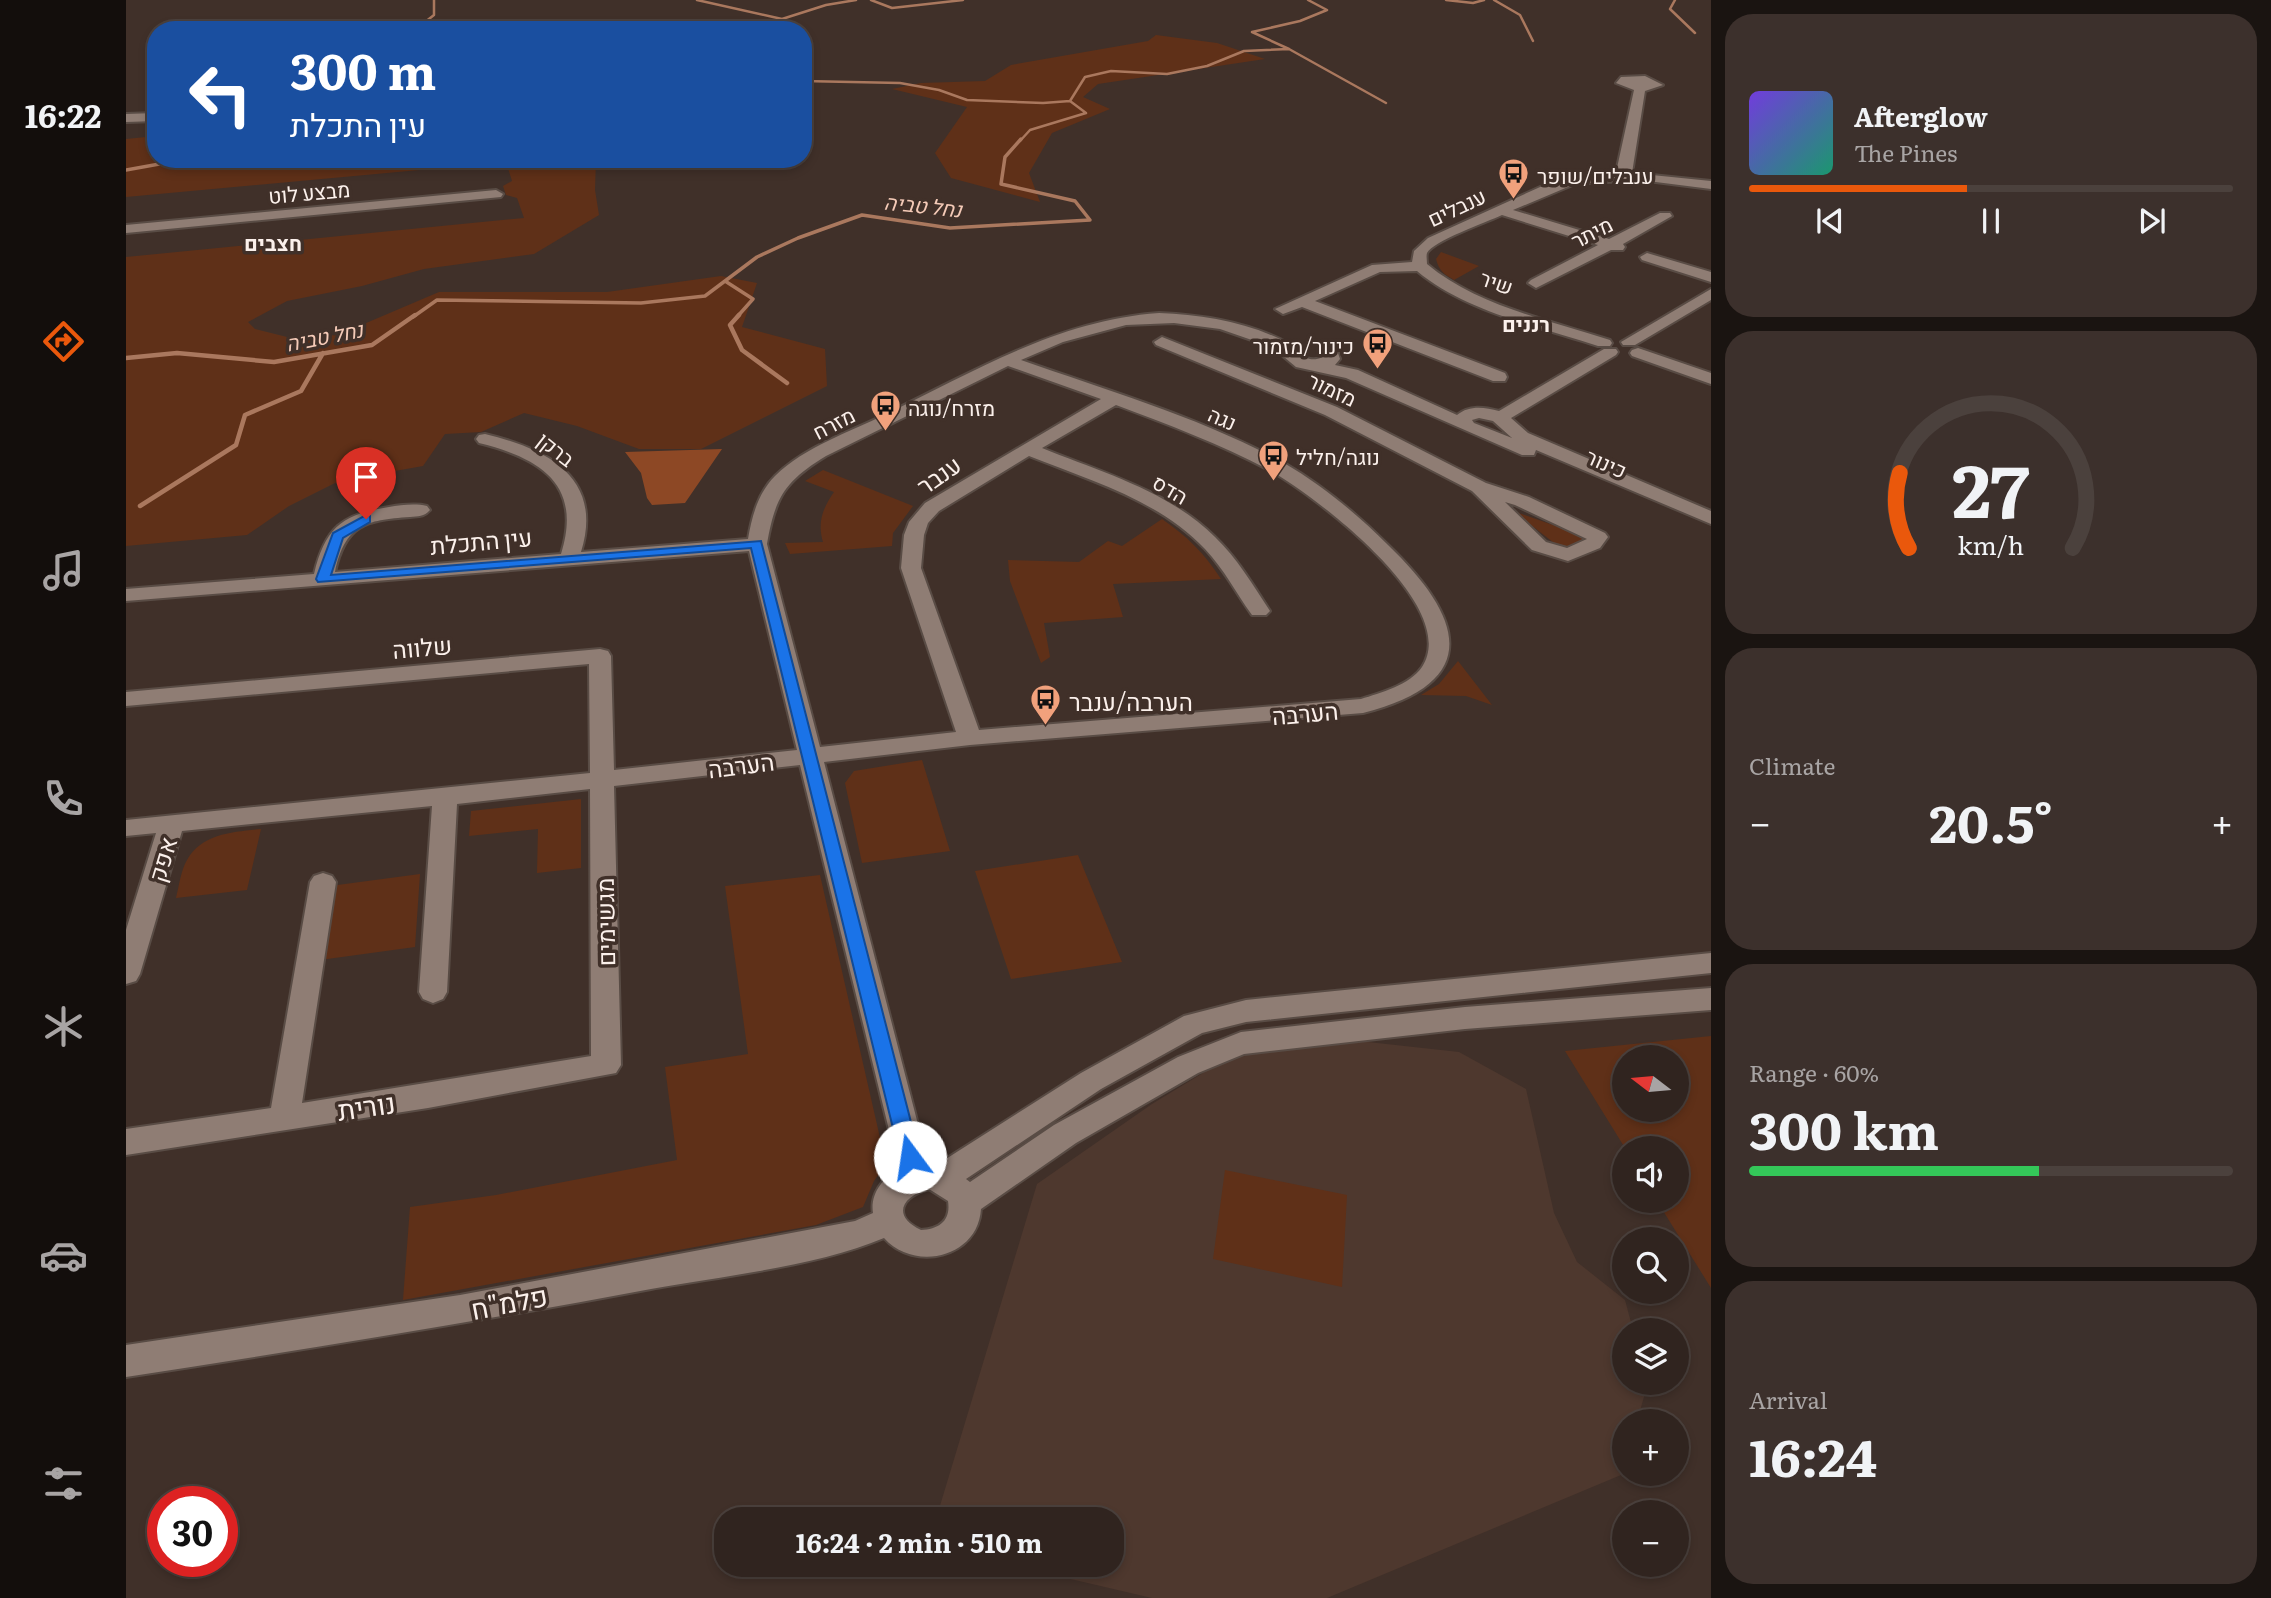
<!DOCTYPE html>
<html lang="en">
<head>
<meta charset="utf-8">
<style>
  body { margin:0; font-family:Literata,Heebo,serif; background:#3c302c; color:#f1f3f6; height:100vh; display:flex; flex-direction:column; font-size:26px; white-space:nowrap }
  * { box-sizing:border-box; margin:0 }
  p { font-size:23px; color:#a8a4a4 }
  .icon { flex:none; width:38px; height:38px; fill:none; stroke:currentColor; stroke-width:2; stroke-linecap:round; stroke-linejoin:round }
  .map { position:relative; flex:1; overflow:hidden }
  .sheet { display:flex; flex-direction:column; gap:14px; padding:14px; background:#1a1411; width:560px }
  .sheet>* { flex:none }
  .banner { position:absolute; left:21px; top:21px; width:665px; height:147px; border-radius:28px; box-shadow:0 4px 10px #0003,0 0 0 2px #4b413d; background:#1a4fa0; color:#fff; overflow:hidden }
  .needle { width:46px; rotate:286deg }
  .fabs { position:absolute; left:1486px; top:1045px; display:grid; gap:14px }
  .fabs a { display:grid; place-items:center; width:77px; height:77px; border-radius:50%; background:#30241f; box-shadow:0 4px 10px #0003,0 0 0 2px #4b413d; font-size:35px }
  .speed { position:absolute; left:21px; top:1486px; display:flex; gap:14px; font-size:35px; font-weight:700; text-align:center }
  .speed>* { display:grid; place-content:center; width:91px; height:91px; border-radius:50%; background:#30241f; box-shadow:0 4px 10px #0003,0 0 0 2px #4b413d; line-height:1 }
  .speed .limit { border:10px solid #d22; background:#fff; color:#111 }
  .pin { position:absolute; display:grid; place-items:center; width:60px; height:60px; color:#fff; margin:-72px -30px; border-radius:50% 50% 50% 0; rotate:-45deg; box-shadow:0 0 7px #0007 }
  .pin .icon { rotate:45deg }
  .me { position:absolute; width:77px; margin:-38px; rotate:346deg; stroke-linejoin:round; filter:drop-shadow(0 0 5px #0008) }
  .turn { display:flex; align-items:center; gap:24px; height:147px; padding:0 28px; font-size:32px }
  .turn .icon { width:91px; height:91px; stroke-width:2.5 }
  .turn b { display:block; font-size:49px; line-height:60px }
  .big { font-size:52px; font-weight:700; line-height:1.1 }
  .sheet .tile { flex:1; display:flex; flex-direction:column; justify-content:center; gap:10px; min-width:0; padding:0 24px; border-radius:28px; background:#3c302c }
  .sheet .dial { align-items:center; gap:0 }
  .dial svg { height:182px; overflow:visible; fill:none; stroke:#4b413d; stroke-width:7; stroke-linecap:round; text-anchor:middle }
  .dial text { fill:#f1f3f6; stroke:none }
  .song { display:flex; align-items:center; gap:21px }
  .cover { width:84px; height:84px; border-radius:10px; background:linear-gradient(135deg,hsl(260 70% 55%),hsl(160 70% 35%)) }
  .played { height:7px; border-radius:4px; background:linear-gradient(90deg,#ea580c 45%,#4b413d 45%) }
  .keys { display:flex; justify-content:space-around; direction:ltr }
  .heat { display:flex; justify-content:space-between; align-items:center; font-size:38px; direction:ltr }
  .charge { height:10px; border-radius:5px; background:linear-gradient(90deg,#34c759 60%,#4b413d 0) }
  .trip { position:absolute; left:588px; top:1507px; width:410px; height:70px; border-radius:28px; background:#30241f; box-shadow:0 4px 10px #0003,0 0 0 2px #4b413d; font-weight:700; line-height:70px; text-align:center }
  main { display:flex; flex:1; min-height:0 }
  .dock { display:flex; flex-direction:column; width:126px; justify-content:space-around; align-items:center; background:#130e0c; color:#a8a4a4 }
  .dock .icon { width:49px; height:49px }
  .dock .current { color:#ea580c }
  .dock b { font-size:32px; color:#f1f3f6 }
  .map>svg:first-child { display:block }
</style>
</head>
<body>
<main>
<nav class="dock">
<b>16:22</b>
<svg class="icon current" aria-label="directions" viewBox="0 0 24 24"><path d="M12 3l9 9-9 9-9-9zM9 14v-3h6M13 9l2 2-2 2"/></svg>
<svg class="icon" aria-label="music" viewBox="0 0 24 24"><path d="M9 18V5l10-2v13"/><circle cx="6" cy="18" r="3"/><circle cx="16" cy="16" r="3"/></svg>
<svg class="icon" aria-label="phone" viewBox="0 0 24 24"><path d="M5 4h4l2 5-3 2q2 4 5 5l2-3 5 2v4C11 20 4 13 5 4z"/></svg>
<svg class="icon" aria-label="climate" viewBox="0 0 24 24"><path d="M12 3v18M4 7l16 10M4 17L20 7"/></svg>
<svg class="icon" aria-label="car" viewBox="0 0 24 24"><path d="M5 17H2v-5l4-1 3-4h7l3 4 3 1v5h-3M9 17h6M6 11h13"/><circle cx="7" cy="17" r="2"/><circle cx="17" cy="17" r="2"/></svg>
<svg class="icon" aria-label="filters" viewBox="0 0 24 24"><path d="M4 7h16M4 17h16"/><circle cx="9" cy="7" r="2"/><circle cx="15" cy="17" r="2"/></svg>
</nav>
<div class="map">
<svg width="1585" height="1598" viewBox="0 0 1585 1598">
  <rect width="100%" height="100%" fill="#403029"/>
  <!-- built -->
  <path fill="#4e382e" d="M1233 1041 1333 1052 1400 1089 1428 1213 1451 1262 1499 1300 1507 1330H1498V1382L1522 1383 1511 1421H1498V1465L1495 1475 1201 1598H1026L885 1565 985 1564V1519H810L911 1184 1026 1104 1095 1062 1129 1049Z"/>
  <!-- green -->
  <path fill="#5f3018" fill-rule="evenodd" d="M426 23 526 29 531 30H356Z
    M1030 35 1091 43 1139 59 972 84 957 97 984 109 926 133 903 173 914 202 825 178 809 153 841 107 766 89 795 83 859 81 885 65 1022 41Z
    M30 136V159H470L469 190 473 215 408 254 298 269 236 286 161 301 122 322 129 329 161 337 212 335 313 292H481L595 276 631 283 616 327 699 349 701 386 575 449H513L451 426 398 413 355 432 319 434 297 466 213 481 163 506 121 535 0 546V257L398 218 391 198 380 195 377 186 386 181 380 162 0 197V139Z
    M1315 252 1353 266 1328 280C1318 274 1313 271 1310 259Z
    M697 470 787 506 767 533 766 546 664 554 659 543 697 542C691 522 697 508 708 492L679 481Z
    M1387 511 1458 536 1452 546 1437 550Z
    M1036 519C1061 536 1078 553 1095 579L987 584 997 617 918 623 924 657 915 663 884 581 882 560 953 562 982 541 996 546Z
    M1332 661 1366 705 1340 696 1295 695 1313 684Z
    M796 760 824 851 736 863 719 783 728 771Z
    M455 799V868L411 873 412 829 343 836 345 811Z
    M135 829 121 890 50 898C53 886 55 870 61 860 76 833 108 832 135 829Z
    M952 855 996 962 885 979 849 871Z
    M294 874 289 947 194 960 204 886Z
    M694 875 760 1164 748 1181 737 1207 690 1225 277 1300 284 1207 370 1195 551 1160 539 1067 622 1054 599 886Z
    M1585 1036V1288L1531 1201 1550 1200V1148H1499L1439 1051ZM1498 1057H1550V1110H1498Z
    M1099 1170 1221 1195 1216 1287 1087 1259Z"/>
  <!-- forest -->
  <path fill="#8d4825" d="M596 449 559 503 526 505 521 498 515 473 499 452Z"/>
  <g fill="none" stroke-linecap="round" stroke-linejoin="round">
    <!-- stream-far2 -->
    <path stroke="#aa785e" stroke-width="2.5" d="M571 0 656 19 700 5 730 0
      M745 0 766 8 837 0
      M1320 0 1347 3 1358 0
      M1368 0 1394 15 1407 41
      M1549 0 1544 9 1569 33
      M289 30 308 15V0
      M1163 49 1260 103
      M677 81 774 83 813 90 841 100 917 103 944 101
      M894 141 904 130 960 113 944 101 959 77 985 71 1041 74 1081 66 1118 51 1163 49 1126 32 1174 21 1201 10 1182 0"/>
    <!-- stream-far1 -->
    <path stroke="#aa785e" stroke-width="3.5" d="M0 170 61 159
      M599 281 627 299 611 317
      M287 317 311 300 515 303 579 296 631 257 672 238 736 215 824 228 964 220 949 201 875 184 879 157 895 139"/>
    <!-- stream -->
    <path stroke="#aa785e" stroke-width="4.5" d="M613 315 604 325 616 350 661 383
      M0 358 51 353 148 362 246 345 289 315
      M14 506 110 445 119 415 175 391 197 353"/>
    <defs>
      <path id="minor" d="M1519 76 1537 85 1519 91 1506 173 1585 181V189L1514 180 1449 184 1387 210 1483 239 1534 213H1544L1546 216 1497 244 1499 247 1497 250H1485L1410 288 1402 283 1405 280 1472 245 1376 215C1361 222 1307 241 1301 253 1300 257 1301 260 1301 264 1351 306 1423 320 1484 340L1486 343 1484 346H1472C1412 326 1340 312 1291 271L1254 272 1189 301 1379 373 1381 377 1379 381H1367L1176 307 1157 314 1149 309 1246 265 1286 262 1288 251 1302 238 1423 183 1448 176 1493 173 1491 168 1508 90 1490 83 1495 77Z
        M30 113V121L0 122V114Z
        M370 190 377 194 375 197 0 233V225Z
        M1521 253 1585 272V282L1516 260 1514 257Z
        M1585 289V300L1509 345H1497L1495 342Z
        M1033 313C1075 315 1117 321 1156 340 1171 347 1178 366 1197 357L1199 350H1211L1214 359 1209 365 1232 370 1331 415C1343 405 1358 407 1373 411L1478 349H1490L1492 352 1490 355 1385 418 1402 433 1585 511V524L1410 450 1408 455H1396L1220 378 1170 367 1146 347 1094 329 1048 323 1000 325 937 342 895 360C983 391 1076 418 1158 463 1196 485 1231 514 1262 545 1337 617 1359 682 1237 713L844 745 698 762 802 1163 812 1164 955 1073 1058 1016 1120 1000 1585 953V973L1120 1022 1076 1033 975 1089 840 1179 844 1182 928 1125 1052 1057 1115 1032 1339 1007 1585 988V1010L1339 1029 1118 1054 1072 1073 950 1143 855 1209C852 1258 788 1272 758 1238 692 1266 597 1276 525 1289 350 1322 175 1350 0 1377V1345L334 1295 729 1221 747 1213C744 1195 756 1177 773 1171L674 765 488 786 495 1065 490 1073 302 1108 0 1155V1129L145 1108 184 882 188 876 197 873 206 876 210 882 176 1103 465 1056 464 789 331 804 321 992 317 999 307 1003 297 999 293 992 306 806 56 831 14 974 10 981 0 984V930L30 833 0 836V820L464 773 463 664 0 706V692L474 649 482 651 485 656 488 770 671 750 623 551 0 601V589L188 574C199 528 216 514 263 507 275 505 289 503 301 506L304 510C298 517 292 516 284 517 239 520 219 525 209 572L435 554C457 484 414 458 353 443L350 439 353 435 359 434C422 449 478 478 455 552L622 539C626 516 632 493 649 476 680 446 722 433 760 414 849 371 933 320 1033 313ZM882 366 975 399 799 503 783 522 778 535 775 568 830 732 694 747 641 544C649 497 659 481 700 456ZM990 405C1041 424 1094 444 1143 470 1188 495 1336 606 1296 667 1284 685 1254 693 1235 699L853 730 795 568 798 535 802 523 813 511 903 456C963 480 1033 500 1079 549 1098 569 1110 593 1126 615H1140L1144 611C1127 585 1111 558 1089 537 1043 491 975 472 916 448ZM1353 418 1367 421 1386 438 1348 423 1346 420ZM803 1189 822 1201C825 1220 814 1229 795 1230 765 1216 776 1196 803 1189Z
        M1036 337 1211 407 1360 483 1403 497 1479 533 1482 537 1474 548 1442 561 1406 550 1346 491 1199 415 1030 345 1028 342ZM1379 502 1389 505 1461 539 1441 548 1420 542Z
        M1512 348 1585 373V384L1506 356 1504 353 1506 350Z"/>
    </defs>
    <!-- minor casing -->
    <use href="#minor" stroke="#594c45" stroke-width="4"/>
    <!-- minor -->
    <use href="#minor" fill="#8f7d74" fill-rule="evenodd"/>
  </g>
  <!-- route -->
  <path fill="#1a73e8" stroke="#114b97" stroke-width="2" d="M240 515 244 516V522L217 538 205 575 635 541 794 1157 791 1163 784 1166 777 1163 774 1157 625 548 192 582 190 579 207 533Z"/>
  <!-- icons -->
  <defs>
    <symbol id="bus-pin" viewBox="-11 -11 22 30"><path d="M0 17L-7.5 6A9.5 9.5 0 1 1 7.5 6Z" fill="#f1a17c" stroke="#403029"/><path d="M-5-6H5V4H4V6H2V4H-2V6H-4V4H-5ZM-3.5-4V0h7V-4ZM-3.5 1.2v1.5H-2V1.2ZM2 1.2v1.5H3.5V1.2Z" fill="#111"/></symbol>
  </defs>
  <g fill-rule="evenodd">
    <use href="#bus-pin" x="1370" y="156" width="35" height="47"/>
    <use href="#bus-pin" x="1234" y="326" width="35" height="47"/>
    <use href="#bus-pin" x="742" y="388" width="35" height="47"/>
    <use href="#bus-pin" x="1130" y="438" width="35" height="47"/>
    <use href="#bus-pin" x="902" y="682" width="35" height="47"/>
  </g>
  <g text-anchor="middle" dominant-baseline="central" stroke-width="7" stroke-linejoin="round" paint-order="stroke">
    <!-- far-poi labels -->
    <g font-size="21" fill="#fbf0eb" stroke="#403029" text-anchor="start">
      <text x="1411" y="174">ענבלים/שופר</text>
      <text x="1228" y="344" text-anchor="end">כינור/מזמור</text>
      <text x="782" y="406">מזרח/נוגה</text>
      <text x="1170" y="455">נוגה/חליל</text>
    </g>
    <!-- far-street labels -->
    <g font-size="21" fill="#fbf0eb" stroke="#403029">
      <text transform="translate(183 191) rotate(-5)">מבצע לוט</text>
      <text transform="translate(1330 206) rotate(-25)">ענבלים</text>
      <text transform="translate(1465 231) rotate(-27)">מיתר</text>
      <text transform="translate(1371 281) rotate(19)">שיר</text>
      <text transform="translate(1207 388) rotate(25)">מזמור</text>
      <text transform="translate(1097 417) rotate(23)">נגה</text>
      <text transform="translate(707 422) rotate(-27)">מזרח</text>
      <text transform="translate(431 448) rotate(38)">ברקן</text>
      <text transform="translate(1481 462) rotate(24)">כינור</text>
      <text transform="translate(1045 488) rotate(30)">הדס</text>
    </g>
    <!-- far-water labels -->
    <g font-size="21" font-style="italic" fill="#f4cab7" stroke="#403029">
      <text transform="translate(797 204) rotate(6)">נחל טביה</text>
      <text transform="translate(198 335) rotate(-11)">נחל טביה</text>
    </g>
    <!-- far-neighbourhood labels -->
    <g font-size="21" font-weight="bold" fill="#fbf0eb" stroke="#403029">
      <text x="147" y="241">חצבים</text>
      <text x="1400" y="322">רננים</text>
    </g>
    <!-- street labels -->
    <g font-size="24" fill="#fbf0eb" stroke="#403029">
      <text transform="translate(812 474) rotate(-35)">ענבר</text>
      <text transform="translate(355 540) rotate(-5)">עין התכלת</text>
      <text transform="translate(296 646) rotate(-5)">שלווה</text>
      <text transform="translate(1179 712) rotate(-5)">הערבה</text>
      <text transform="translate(615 764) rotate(-7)">הערבה</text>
      <text transform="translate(35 859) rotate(-73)">אפק</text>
      <text transform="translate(478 922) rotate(-91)">מגשימים</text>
    </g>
    <!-- poi labels -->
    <g font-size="24" fill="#fbf0eb" stroke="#403029" text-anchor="start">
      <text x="943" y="700">הערבה/ענבר</text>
    </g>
    <!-- near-street labels -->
    <g font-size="28" fill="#fbf0eb" stroke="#403029">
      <text transform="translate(240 1105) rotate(-8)">נורית</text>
      <text transform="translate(383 1301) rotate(-11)">פלמ"ח</text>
    </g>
  </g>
</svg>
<div class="fabs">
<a><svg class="needle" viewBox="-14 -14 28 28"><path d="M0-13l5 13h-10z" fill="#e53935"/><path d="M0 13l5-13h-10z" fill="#a8a4a4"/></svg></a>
<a><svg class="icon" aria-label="sound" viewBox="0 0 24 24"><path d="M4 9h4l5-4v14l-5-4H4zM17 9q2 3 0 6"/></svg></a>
<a><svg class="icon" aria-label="search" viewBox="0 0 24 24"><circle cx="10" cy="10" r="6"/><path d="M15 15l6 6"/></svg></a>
<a><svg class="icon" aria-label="layers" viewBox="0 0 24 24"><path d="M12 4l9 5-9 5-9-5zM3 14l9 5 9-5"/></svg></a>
<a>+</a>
<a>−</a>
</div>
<div class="speed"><div class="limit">30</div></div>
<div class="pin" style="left:240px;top:519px;background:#d93025"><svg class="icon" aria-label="arrive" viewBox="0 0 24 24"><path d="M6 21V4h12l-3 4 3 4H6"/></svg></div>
<svg class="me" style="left:784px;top:1157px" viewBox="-20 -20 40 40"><circle r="19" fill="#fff"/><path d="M0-13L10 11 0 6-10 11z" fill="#1a73e8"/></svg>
<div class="trip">16:24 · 2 min · 510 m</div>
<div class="banner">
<div class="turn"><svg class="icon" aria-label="left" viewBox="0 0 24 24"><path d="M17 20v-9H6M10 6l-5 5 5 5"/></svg><div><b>300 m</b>עין התכלת</div></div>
</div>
</div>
<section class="sheet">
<div class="tile">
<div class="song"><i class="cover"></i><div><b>Afterglow</b><p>The Pines</p></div></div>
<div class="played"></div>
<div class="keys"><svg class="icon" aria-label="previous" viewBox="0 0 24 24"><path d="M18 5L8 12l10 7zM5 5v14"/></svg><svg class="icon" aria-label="pause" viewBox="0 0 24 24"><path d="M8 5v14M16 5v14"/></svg><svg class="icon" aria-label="next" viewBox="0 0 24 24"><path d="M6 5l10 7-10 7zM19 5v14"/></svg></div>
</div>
<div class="tile dial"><svg viewBox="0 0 100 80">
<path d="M14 69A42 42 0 1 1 86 69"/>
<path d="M14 69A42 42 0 0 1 10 36" stroke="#ea580c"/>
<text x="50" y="56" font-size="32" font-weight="700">27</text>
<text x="50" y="72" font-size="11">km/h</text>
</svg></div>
<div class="tile"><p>Climate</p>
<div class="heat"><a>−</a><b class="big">20.5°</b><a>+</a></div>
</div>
<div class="tile"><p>Range · 60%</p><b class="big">300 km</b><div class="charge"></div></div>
<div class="tile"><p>Arrival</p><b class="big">16:24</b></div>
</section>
</main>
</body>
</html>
